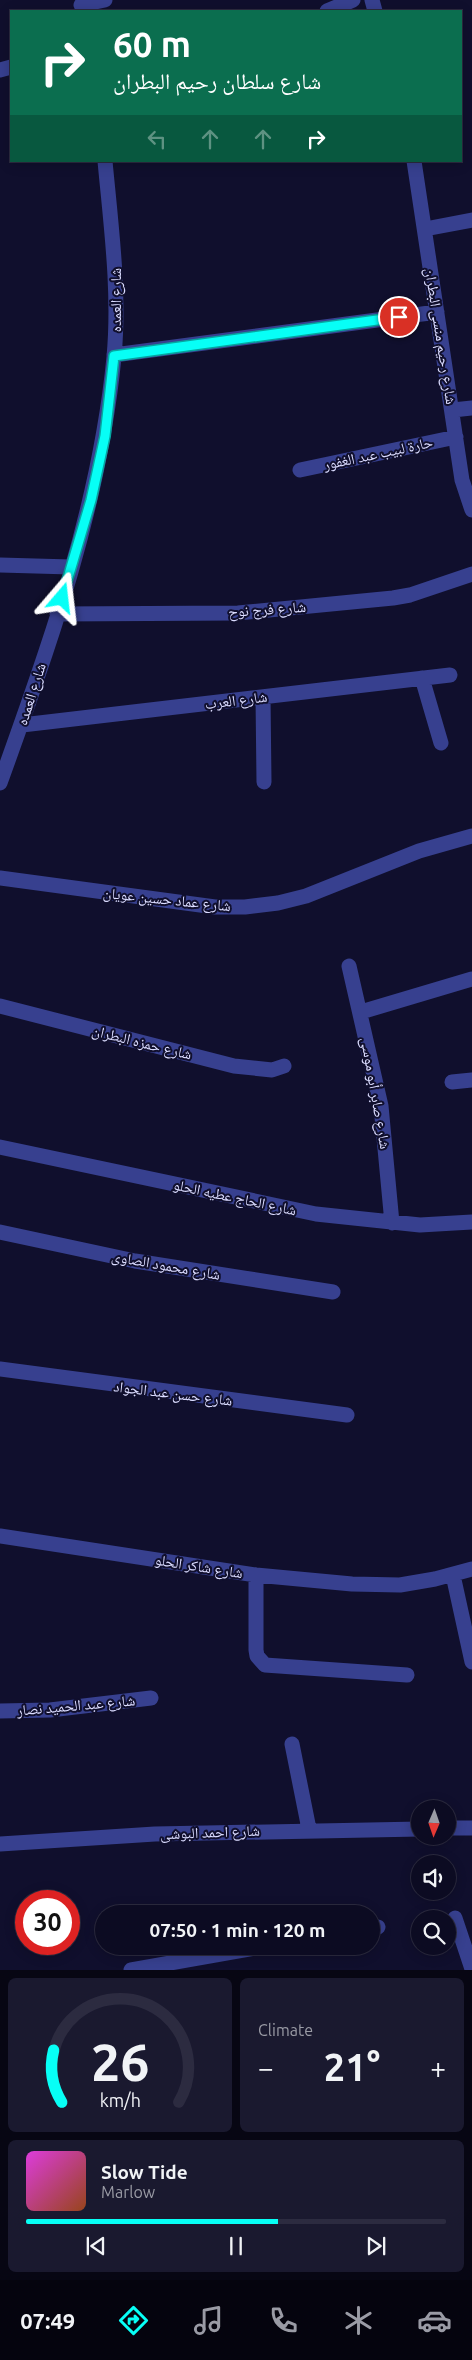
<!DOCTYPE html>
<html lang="en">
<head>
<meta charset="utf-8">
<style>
  body { margin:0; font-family:Ubuntu,"Noto Naskh Arabic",sans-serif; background:#1a192f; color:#f1f3f6; height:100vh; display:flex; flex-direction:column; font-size:19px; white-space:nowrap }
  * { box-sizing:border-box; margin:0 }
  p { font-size:16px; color:#9a9ba5 }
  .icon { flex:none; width:28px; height:28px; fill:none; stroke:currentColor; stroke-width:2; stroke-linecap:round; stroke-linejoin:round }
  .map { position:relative; height:1970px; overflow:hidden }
  .sheet { display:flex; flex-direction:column; gap:8px; padding:8px; background:#070613; flex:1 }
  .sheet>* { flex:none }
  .guide { position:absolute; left:10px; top:10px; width:452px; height:152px; border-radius:0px; box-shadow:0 2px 12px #0003,0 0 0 1px #2c2b40; background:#0b6e4f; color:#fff; overflow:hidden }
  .needle { width:32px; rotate:182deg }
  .fabs { position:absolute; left:411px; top:1800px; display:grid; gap:10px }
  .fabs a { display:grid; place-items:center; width:45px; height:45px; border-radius:50%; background:#0c0b22; box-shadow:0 2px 12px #0003,0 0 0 1px #2c2b40; font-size:25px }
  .speed { position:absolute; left:15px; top:1890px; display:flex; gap:10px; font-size:25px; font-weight:700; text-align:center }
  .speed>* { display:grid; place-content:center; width:65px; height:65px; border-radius:50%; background:#0c0b22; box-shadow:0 2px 12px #0003,0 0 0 1px #2c2b40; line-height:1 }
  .speed .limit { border:8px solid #d22; background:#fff; color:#111 }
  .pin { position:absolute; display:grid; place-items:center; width:42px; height:42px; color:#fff; margin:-21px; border:2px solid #fff; border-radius:50%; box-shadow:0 1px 5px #0007 }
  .me { position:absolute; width:55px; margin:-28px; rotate:17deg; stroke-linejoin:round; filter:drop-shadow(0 0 4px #0008) }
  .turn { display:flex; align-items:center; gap:18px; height:105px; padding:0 20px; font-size:22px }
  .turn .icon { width:65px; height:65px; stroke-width:2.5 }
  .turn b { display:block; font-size:35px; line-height:42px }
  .lanes { display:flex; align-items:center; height:48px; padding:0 20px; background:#0003; justify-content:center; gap:25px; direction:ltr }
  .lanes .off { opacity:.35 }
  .big { font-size:38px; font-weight:600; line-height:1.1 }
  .sheet .card { flex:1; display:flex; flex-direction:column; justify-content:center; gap:8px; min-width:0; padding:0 18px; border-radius:8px; background:#1a192f }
  .sheet .dial { align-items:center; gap:0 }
  .dial svg { height:130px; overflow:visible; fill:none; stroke:#2c2b40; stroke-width:7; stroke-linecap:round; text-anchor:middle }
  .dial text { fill:#f1f3f6; stroke:none }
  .song { display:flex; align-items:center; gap:15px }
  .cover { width:60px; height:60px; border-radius:8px; background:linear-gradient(135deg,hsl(300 70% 55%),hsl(20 70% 35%)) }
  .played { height:5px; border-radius:2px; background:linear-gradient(90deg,#07fff6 60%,#2c2b40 60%) }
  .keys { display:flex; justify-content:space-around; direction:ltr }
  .heat { display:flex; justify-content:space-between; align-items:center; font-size:28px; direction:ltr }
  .sheet .tiles { flex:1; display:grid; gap:8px; grid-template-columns:1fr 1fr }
  .card:last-child { grid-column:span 2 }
  .trip { position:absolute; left:95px; top:1905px; width:285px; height:50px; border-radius:25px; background:#0c0b22; box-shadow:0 2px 12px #0003,0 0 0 1px #2c2b40; font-weight:600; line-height:50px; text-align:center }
  .tab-bar { display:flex; height:80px; justify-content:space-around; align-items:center; background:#05040e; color:#9a9ba5 }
  .tab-bar .icon { width:35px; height:35px }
  .tab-bar .on { color:#07fff6 }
  .tab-bar b { font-size:22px; color:#f1f3f6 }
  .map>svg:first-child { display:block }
</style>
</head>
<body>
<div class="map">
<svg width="472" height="1970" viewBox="0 0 472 1970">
  <rect width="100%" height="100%" fill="#100f2d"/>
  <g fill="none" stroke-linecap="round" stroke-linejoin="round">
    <!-- minor -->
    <path stroke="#37408f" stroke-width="15" d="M372 0 375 11
      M81 5 105 0
      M327 11 353 0
      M0 70 11 67
      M414 161 462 480 472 510
      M425 229 472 220
      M114 355 437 312
      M453 410 472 408
      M300 470 456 437
      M0 565 71 567
      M57 614 238 613 393 598 410 595 472 574
      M422 678 441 743
      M263 697 264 782
      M22 725 450 675
      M0 783C50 645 100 504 114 357 120 292 111 226 105 161
      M0 878 215 907H245L278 903 306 896 419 851 472 836
      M349 966 381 1106 392 1223
      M0 1006 234 1066 272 1070 284 1066
      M361 1012 472 979
      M452 1082 472 1080
      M0 1147 316 1214 420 1225 472 1222
      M0 1232 135 1261 333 1292
      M0 1369 347 1415
      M0 1536 256 1575 352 1584 400 1585 435 1579 472 1569
      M256 1575V1650L257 1656 265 1665 407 1675
      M453 1575 472 1662
      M0 1711 50 1710 151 1698
      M292 1744 309 1829
      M448 1828H472
      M0 1844 155 1834 420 1829
      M455 1918 472 1969
      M371 1928 378 1927
      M131 1970 266 1946"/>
  </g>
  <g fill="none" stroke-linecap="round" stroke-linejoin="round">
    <defs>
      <path id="route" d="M62 598 91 500 105 436 114 356 399 317"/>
    </defs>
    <!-- route casing -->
    <use href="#route" stroke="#05a6a0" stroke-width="12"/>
    <!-- route -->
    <use href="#route" stroke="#07fff6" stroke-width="9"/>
  </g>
  <g text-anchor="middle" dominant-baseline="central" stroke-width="4" stroke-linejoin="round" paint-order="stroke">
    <!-- street labels -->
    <g font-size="15" fill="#dbdcff" stroke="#100f2d">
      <text transform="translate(115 300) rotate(-90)">شارع العمده</text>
      <text transform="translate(441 336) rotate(81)">شارع رحيم منسى البطران</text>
      <text transform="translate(378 453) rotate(-12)">حارة لبيب عبد الغفور</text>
      <text transform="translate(267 609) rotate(-4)">شارع فرج نوح</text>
      <text transform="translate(31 694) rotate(-72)">شارع العمده</text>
      <text transform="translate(236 700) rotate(-7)">شارع العرب</text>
      <text transform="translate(167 899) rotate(6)">شارع عماد حسين عويان</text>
      <text transform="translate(142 1042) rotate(14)">شارع حمزه البطران</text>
      <text transform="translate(376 1093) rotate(80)">شارع صابر أبو موسى</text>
      <text transform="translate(235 1197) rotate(12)">شارع الحاج عطيه الحلو</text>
      <text transform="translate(166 1265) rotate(10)">شارع محمود الصاوى</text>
      <text transform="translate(173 1393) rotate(7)">شارع حسن عبد الجواد</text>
      <text transform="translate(199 1566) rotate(9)">شارع شاكر الحلو</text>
      <text transform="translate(76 1705) rotate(-5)">شارع عبد الحميد نصار</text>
      <text transform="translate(210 1832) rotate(-2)">شارع احمد البوشى</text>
    </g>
  </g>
</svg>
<div class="fabs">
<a><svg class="needle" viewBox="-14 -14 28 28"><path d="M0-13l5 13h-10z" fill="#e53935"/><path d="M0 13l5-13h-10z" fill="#9a9ba5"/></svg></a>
<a><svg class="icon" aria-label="sound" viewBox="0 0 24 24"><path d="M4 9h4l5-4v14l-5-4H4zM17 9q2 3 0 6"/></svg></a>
<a><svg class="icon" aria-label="search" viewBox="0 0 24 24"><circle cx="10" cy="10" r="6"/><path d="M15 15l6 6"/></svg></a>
</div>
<div class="speed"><div class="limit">30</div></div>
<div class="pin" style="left:399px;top:317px;background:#d93025"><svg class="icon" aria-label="arrive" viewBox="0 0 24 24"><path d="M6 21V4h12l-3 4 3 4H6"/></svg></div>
<svg class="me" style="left:62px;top:598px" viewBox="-20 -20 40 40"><path d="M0-17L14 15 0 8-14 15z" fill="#07fff6" stroke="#fff" stroke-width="4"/></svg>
<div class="trip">07:50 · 1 min · 120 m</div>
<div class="guide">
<div class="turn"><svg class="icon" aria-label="right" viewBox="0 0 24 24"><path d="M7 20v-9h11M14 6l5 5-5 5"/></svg><div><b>60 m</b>شارع سلطان رحيم البطران</div></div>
<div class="lanes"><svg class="icon off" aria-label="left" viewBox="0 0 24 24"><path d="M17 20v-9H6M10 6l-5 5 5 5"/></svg><svg class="icon off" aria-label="ahead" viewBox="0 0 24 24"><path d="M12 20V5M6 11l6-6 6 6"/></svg><svg class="icon off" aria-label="ahead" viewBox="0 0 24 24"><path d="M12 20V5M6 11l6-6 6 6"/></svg><svg class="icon" aria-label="right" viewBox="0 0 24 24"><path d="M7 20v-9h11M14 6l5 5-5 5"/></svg></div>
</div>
</div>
<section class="sheet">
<div class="tiles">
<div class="card dial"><svg viewBox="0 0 100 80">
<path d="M14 69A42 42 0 1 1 86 69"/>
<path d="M14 69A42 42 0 0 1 9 37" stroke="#07fff6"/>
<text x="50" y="56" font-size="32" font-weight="700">26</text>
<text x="50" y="72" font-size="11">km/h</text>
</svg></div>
<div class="card"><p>Climate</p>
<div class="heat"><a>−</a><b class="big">21°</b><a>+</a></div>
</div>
<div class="card">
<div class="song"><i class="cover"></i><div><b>Slow Tide</b><p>Marlow</p></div></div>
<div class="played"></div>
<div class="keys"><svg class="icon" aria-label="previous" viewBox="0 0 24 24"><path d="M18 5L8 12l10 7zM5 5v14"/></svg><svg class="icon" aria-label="pause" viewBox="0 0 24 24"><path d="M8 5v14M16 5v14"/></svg><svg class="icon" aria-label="next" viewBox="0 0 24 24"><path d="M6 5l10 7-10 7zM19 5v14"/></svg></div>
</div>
</div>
</section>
<nav class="tab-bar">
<b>07:49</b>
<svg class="icon on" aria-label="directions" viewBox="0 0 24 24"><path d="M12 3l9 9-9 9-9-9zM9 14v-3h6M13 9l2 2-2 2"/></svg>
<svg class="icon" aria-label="music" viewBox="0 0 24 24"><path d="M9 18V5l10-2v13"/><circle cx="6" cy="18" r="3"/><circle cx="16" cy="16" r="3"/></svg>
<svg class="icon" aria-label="phone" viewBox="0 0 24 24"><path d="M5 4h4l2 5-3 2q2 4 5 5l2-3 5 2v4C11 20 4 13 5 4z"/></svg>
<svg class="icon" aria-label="climate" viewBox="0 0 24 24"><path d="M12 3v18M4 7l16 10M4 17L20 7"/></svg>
<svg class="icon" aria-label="car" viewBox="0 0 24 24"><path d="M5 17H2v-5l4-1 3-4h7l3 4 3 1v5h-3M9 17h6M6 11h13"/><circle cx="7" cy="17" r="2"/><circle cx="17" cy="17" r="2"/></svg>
</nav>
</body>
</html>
